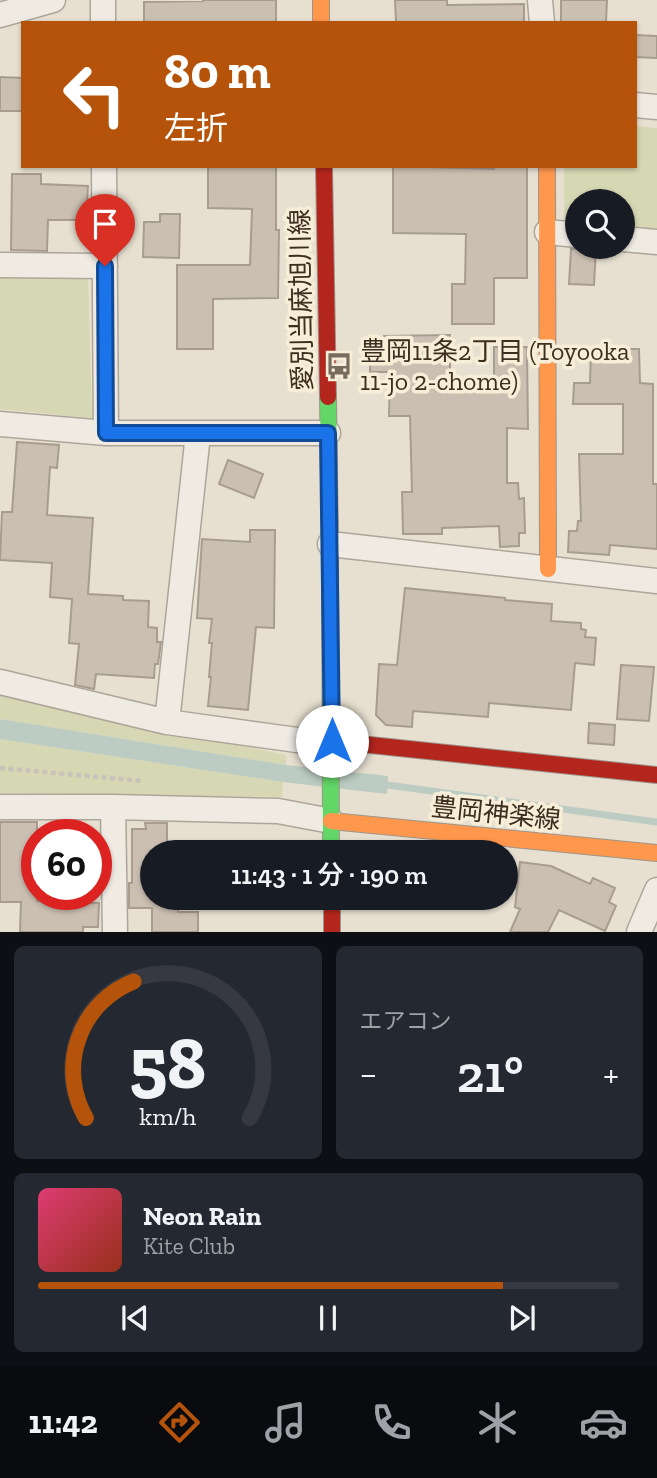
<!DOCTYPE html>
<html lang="ja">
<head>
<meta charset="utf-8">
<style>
  body { margin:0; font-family:"Zilla Slab","Noto Sans JP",serif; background:#242831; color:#f1f3f6; height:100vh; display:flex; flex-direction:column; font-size:26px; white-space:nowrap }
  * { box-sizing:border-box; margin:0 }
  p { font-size:23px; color:#9ea1a6 }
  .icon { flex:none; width:38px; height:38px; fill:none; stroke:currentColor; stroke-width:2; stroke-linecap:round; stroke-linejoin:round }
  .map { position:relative; height:932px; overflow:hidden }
  .sheet { display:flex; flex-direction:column; gap:14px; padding:14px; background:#0d0f14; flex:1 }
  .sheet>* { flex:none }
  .top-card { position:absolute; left:21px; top:21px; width:616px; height:147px; border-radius:0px; box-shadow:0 2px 5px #0004; background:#b45309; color:#fff; overflow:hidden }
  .fabs { position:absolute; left:565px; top:189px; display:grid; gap:14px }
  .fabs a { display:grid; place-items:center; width:70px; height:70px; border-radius:50%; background:#171b24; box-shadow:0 2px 5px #0004; font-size:35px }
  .speed { position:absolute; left:21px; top:819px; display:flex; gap:14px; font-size:35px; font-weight:700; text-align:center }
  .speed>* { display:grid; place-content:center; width:91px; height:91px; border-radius:50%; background:#171b24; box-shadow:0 2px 5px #0004; line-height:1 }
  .speed .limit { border:10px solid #d22; background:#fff; color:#111 }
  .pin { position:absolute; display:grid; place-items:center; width:60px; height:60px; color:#fff; margin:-72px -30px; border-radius:50% 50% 50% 0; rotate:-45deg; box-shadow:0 0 7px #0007 }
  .pin .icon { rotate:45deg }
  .me { position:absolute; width:77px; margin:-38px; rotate:0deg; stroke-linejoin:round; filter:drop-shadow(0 0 5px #0008) }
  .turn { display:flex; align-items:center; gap:24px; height:147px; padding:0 28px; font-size:32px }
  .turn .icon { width:91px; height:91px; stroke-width:2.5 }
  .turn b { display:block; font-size:49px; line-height:60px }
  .big { font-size:52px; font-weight:600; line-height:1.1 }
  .sheet .widget { flex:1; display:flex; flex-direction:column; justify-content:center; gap:10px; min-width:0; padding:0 24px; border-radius:10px; background:#242831 }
  .sheet .dial { align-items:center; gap:0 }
  .dial svg { height:182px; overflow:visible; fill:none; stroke:#363941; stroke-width:7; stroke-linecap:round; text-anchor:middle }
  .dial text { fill:#f1f3f6; stroke:none }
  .song { display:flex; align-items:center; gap:21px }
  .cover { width:84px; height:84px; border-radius:10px; background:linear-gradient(135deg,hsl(340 70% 55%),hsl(10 70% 35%)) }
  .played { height:7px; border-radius:4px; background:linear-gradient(90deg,#b45309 80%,#363941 80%) }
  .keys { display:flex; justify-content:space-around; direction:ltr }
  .heat { display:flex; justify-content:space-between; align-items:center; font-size:38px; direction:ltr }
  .sheet .tiles { flex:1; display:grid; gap:14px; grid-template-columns:1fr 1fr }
  .widget:last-child { grid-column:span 2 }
  .trip { position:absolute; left:140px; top:840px; width:378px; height:70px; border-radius:35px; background:#171b24; box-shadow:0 2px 5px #0004; font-weight:600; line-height:70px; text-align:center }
  .dock { display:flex; height:112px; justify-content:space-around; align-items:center; background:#090b0e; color:#9ea1a6 }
  .dock .icon { width:49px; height:49px }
  .dock .on { color:#b45309 }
  .dock b { font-size:32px; color:#f1f3f6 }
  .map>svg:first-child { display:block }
</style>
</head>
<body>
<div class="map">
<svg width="657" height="932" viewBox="0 0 657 932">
  <rect width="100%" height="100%" fill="#e7e0d1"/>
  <!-- green -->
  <path fill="#d6d7b3" d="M635 126 657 128V229L623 226V201H578L577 222 570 221 564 215V166H635Z
    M0 275 88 276 92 418 0 409Z
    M0 691 80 712 286 755V765L0 719Z
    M0 739 283 782 282 797 0 793Z"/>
  <!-- water -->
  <path fill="#bcccc2" d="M0 719 286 765 388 776 387 794 283 782 0 739Z"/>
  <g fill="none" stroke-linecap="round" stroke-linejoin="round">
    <!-- stream -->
    <path stroke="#bcccc2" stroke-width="7" d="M380 784 657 822"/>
  </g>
  <!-- building -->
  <path fill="#cbbfb2" stroke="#a89c90" stroke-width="2" d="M203 0H276V22L144 23V2L203 1Z
    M395 0H447V5L524 4V23H396Z
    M561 0H607L606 23H561Z
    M635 35 657 36V58L635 57Z
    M0 77 23 78V111H0Z
    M208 166H276V230H279L278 298 213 299V349H177V265H250L252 209 208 208Z
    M393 166 494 169V167H527V278H494V324H452V284H465L466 234 393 233Z
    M12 174H41V184L88 186 86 220H48L47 251 11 250Z
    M160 214H180L179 258 143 257 144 222H160Z
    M585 248 596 249 594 285 569 284 571 249Z
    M450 335V378H494V347H527L528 429 507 428V483H518L519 499 524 498 525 533H519V546L500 547 499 526 442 528V534H403L402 492H412L410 416H389L390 372H370V342H384V336Z
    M591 349H639L640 383 653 384V484H657V549L610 545 609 555 568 552 569 531H577L578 521H581L579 454H623V404H573L574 383H590Z
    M17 442 59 445 57 468 50 467 47 515 93 518 88 594 123 596V600L149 601 148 627 157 628V642H161L158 664H155L154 678 96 674 94 689 75 685 79 644 69 643 72 599 50 597 52 563 0 560 2 512H12Z
    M228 460 263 474 254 498 219 484Z
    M250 530H275L274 628 256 627 248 710 208 706 211 677H209L212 643H209L212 619 197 618 202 539 250 542Z
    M405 588 505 598V600L552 604 551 621 581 623V629L586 630 585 637 596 638 594 665 575 663 571 710 489 703 488 717 413 711 412 727 386 725 376 715 379 664 397 665Z
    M621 665 654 667 649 721 617 719Z
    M589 723 615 725 614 745 588 743Z
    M0 822H37V901L99 903 98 927H83V932H20L21 902H0Z
    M145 823H167V852H152V898H178V912H198V932H152V908H129V883H132V829H146Z
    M520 862 551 866 590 884 593 878 615 888 609 902 616 906 605 931 559 910 548 932H510L520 909 515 907Z"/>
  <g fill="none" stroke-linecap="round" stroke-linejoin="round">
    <defs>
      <path id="street" d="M103 0V23
        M540 0 542 23
        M0 15 53 0
        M635 105 657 107
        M104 166 106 433
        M547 232 578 235
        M623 239 657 242
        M0 265 105 266
        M0 424 106 433H328
        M330 544 657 581
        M0 682 167 722 297 740 332 741
        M167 722 198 434
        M0 807H113L278 811 331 821
        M113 807 115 932
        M639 932 657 890"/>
      <path id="fast" d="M328 397 330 544 331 852"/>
      <path id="slow" d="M321 0V23
        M547 166 548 569
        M331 821 657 853"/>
      <path id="jam" d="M324 166 328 397
        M332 741 657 775
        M332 898V932"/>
    </defs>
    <!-- street casing -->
    <use href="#street" stroke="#ada599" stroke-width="27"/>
    <!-- fast casing -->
    <use href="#fast" stroke="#9c958a" stroke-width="18"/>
    <!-- slow casing -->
    <use href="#slow" stroke="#9c958a" stroke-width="18"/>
    <!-- jam casing -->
    <use href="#jam" stroke="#9c958a" stroke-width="18"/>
    <!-- path -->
    <path stroke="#c8c2b9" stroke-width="4.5" stroke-dasharray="5 3.5" stroke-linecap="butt" d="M0 768 142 781"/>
    <!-- street -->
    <use href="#street" stroke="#efebe3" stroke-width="24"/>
    <!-- fast -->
    <use href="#fast" stroke="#63d668" stroke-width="16"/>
    <!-- slow -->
    <use href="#slow" stroke="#ff974d" stroke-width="16"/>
    <!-- jam -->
    <use href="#jam" stroke="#b3261e" stroke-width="16"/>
  </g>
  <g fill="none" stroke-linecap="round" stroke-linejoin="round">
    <defs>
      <path id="route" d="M105 266 106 433H328L332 741"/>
    </defs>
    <!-- route casing -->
    <use href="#route" stroke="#114b97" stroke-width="18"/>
    <!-- route -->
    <use href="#route" stroke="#1a73e8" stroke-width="12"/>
  </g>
  <!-- icons -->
  <defs>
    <symbol id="bus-bare" viewBox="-9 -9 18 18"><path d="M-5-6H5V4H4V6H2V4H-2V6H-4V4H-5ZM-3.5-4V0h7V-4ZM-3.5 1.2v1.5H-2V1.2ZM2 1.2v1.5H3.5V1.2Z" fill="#786c5e" stroke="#f7eed8" stroke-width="2.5" paint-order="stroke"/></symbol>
  </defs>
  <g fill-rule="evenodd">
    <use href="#bus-bare" x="320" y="347" width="38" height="38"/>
  </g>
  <g text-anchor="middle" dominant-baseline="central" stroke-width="7" stroke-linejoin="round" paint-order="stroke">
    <!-- street labels -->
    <g font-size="26" fill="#3d2e20" stroke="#f7eed8">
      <text transform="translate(301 300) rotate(-91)">愛別当麻旭川線</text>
      <text transform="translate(496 813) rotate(6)">豊岡神楽線</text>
    </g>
    <!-- poi labels -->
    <g font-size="26" fill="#3d2e20" stroke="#f7eed8" text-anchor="start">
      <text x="360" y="351">豊岡11条2丁目 (Toyooka<tspan x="360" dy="30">11-jo 2-chome)</tspan></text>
    </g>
  </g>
</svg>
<div class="fabs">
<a><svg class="icon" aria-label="search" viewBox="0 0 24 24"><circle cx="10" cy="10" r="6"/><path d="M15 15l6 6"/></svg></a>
</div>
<div class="speed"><div class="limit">60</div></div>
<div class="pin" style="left:105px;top:266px;background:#d93025"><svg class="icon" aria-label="arrive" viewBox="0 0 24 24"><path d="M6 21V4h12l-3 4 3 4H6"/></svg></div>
<svg class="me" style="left:332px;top:741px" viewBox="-20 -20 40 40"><circle r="19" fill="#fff"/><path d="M0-13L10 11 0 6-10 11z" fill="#1a73e8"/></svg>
<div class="trip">11:43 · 1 分 · 190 m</div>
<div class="top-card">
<div class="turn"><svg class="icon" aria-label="left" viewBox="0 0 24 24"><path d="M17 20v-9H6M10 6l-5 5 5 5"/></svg><div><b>80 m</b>左折</div></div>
</div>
</div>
<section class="sheet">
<div class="tiles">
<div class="widget dial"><svg viewBox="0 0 100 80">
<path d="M14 69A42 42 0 1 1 86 69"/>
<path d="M14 69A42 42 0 0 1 35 9" stroke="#b45309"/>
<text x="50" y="56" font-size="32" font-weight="700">58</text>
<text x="50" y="72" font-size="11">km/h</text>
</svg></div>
<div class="widget"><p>エアコン</p>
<div class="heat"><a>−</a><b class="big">21°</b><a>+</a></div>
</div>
<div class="widget">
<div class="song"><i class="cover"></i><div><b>Neon Rain</b><p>Kite Club</p></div></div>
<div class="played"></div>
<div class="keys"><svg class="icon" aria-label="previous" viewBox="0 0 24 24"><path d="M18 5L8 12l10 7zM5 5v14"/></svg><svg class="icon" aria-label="pause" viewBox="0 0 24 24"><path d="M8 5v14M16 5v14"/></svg><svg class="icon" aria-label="next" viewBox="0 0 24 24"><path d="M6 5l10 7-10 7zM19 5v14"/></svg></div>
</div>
</div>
</section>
<nav class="dock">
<b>11:42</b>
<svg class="icon on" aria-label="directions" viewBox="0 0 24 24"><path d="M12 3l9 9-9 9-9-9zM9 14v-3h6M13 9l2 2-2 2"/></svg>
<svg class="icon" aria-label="music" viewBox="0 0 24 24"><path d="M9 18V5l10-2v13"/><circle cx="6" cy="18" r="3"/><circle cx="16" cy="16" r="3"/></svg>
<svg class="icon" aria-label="phone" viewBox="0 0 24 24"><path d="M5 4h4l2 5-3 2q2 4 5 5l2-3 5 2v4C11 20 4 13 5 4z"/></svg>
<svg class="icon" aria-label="climate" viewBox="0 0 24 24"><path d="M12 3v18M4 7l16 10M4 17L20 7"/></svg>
<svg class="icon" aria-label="car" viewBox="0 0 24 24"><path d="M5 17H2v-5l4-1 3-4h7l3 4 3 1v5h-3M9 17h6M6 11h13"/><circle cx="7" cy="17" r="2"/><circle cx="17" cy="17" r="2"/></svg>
</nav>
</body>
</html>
